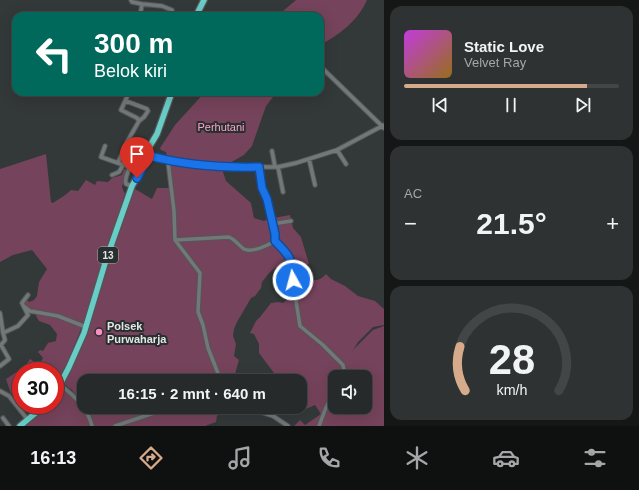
<!DOCTYPE html>
<html lang="id">
<head>
<meta charset="utf-8">
<style>
  body { margin:0; font-family:Helvetica,sans-serif; background:#2e3232; color:#f1f3f6; height:100vh; display:flex; flex-direction:column; font-size:15px; white-space:nowrap }
  * { box-sizing:border-box; margin:0 }
  p { font-size:13px; color:#a4a7a8 }
  .icon { flex:none; width:22px; height:22px; fill:none; stroke:currentColor; stroke-width:2; stroke-linecap:round; stroke-linejoin:round }
  .map { position:relative; flex:1; overflow:hidden }
  .details { display:flex; flex-direction:column; gap:6px; padding:6px; background:#151717; width:255px }
  .details>* { flex:none }
  .hud { position:absolute; left:12px; top:12px; width:312px; height:84px; border-radius:12px; box-shadow:0 4px 16px #0002,0 0 0 1px #424647; background:#00695c; color:#fff; overflow:hidden }
  .controls { position:absolute; left:328px; top:370px; display:grid; gap:8px }
  .controls a { display:grid; place-items:center; width:44px; height:44px; border-radius:8px; background:#262a2a; box-shadow:0 4px 16px #0002,0 0 0 1px #424647; font-size:20px }
  .speed { position:absolute; left:12px; top:362px; display:flex; gap:8px; font-size:20px; font-weight:700; text-align:center }
  .speed>* { display:grid; place-content:center; width:52px; height:52px; border-radius:50%; background:#262a2a; box-shadow:0 4px 16px #0002,0 0 0 1px #424647; line-height:1 }
  .speed .limit { border:6px solid #d22; background:#fff; color:#111 }
  .pin { position:absolute; display:grid; place-items:center; width:34px; height:34px; color:#fff; margin:-41px -17px; border-radius:50% 50% 50% 0; rotate:-45deg; box-shadow:0 0 4px #0007 }
  .pin .icon { rotate:45deg }
  .me { position:absolute; width:44px; margin:-22px; rotate:353deg; stroke-linejoin:round; filter:drop-shadow(0 0 3px #0008) }
  .turn { display:flex; align-items:center; gap:14px; height:84px; padding:0 16px; font-size:18px }
  .turn .icon { width:52px; height:52px; stroke-width:2.5 }
  .turn b { display:block; font-size:28px; line-height:34px }
  .big { font-size:30px; font-weight:800; line-height:1.1 }
  .details .tile { flex:1; display:flex; flex-direction:column; justify-content:center; gap:6px; min-width:0; padding:0 14px; border-radius:12px; background:#2e3232 }
  .details .dial { align-items:center; gap:0 }
  .dial svg { height:104px; overflow:visible; fill:none; stroke:#424647; stroke-width:7; stroke-linecap:round; text-anchor:middle }
  .dial text { fill:#f1f3f6; stroke:none }
  .song { display:flex; align-items:center; gap:12px }
  .cover { width:48px; height:48px; border-radius:6px; background:linear-gradient(135deg,hsl(290 70% 55%),hsl(40 70% 35%)) }
  .played { height:4px; border-radius:2px; background:linear-gradient(90deg,#d6ab8b 85%,#424647 85%) }
  .keys { display:flex; justify-content:space-around; direction:ltr }
  .heat { display:flex; justify-content:space-between; align-items:center; font-size:22px; direction:ltr }
  .trip { position:absolute; left:77px; top:374px; width:230px; height:40px; border-radius:12px; background:#262a2a; box-shadow:0 4px 16px #0002,0 0 0 1px #424647; font-weight:800; line-height:40px; text-align:center }
  .dock { display:flex; height:64px; justify-content:space-around; align-items:center; background:#0f1111; color:#a4a7a8 }
  .dock .icon { width:28px; height:28px }
  .dock .selected { color:#d6ab8b }
  .dock b { font-size:18px; color:#f1f3f6 }
  main { display:flex; flex:1; min-height:0 }
  .map>svg:first-child { display:block }
</style>
</head>
<body>
<main>
<div class="map">
<svg width="384" height="426" viewBox="0 0 384 426">
  <rect width="100%" height="100%" fill="#333838"/>
  <!-- green -->
  <path fill="#75435b" fill-rule="evenodd" d="M296 0H367C358 21 339 35 320 45V16H277Z
    M205 92H277L266 106 252 146 244 155 228 164 195 160 172 159 167 157 166 152 161 150 160 148 175 125Z
    M46 154 51 202 53 203C60 198 65 196 71 190L78 191 86 180 95 185 97 181 108 182 112 178 122 175 124 169 127 170 122 187 125 194 84 321 65 369 55 389V371H30L26 365 30 359 39 365 43 358 38 352 40 350 43 351 48 343 56 341 57 334 50 325 39 321 36 316 38 311 29 308 23 303 26 299 29 302 34 300 37 296 39 282 47 269 32 250 13 255 0 262V169Z
    M170 163 222 169 226 181 251 203 254 218 264 221 268 219 290 215 293 228 301 237 309 264 302 267 304 271 295 275 292 274 287 264 275 268 269 273 262 282 261 288 255 296 251 298 237 322 234 329 233 336 236 344 234 356 239 360 233 381H84V405L72 390 64 384C94 321 110 254 135 189L152 199 157 188H173Z
    M326 274 331 279 345 286 358 296 375 301 384 309V325L373 327 358 342 349 357 354 349 373 330 384 326V426H294L300 420 305 425 321 414 315 405 301 411 298 407H300V381H280L259 353V344L254 334 250 333 256 321 260 317 271 303 278 302 283 303 292 296 294 290 293 291 287 289 292 277 297 288 301 286 300 280 311 276 314 280C320 280 322 278 326 274ZM335 377H365V407H335Z
    M18 371 21 372V390L18 388 11 394 6 379Z
    M61 387C77 397 83 409 91 426H25L49 405H55C55 397 59 394 61 387Z
    M86 407H225L217 416 216 422 205 426H117L116 424 112 426H94L91 417Z"/>
  <g fill="none" stroke-linecap="round" stroke-linejoin="round">
    <defs>
      <path id="minor" d="M131 0 132 2 142 4 140 16
        M142 4 162 6 172 10
        M320 66 384 128
        M128 92 127 97 121 110 137 118 139 121 127 142 118 163 126 165 129 168C128 174 124 178 126 184L132 186
        M126 101 147 109 148 111 144 117 139 121
        M105 146 101 157 118 163
        M337 150 346 164
        M272 151 275 167
        M146 155 168 161 215 167H278L296 163 337 150 384 125
        M309 159 315 185
        M168 161 174 211 175 240 200 273 198 312 203 325 208 348 221 381
        M126 165C129 159 131 152 135 146H138L148 149
        M278 167 283 192
        M112 175 119 172 123 165
        M272 224 291 221
        M175 240 229 237C236 240 239 246 244 249 252 253 268 245 275 241 276 235 272 227 271 220 266 202 262 185 259 167
        M275 241 291 259 293 280 298 289 296 301 300 326 323 345 343 365 344 370 341 377
        M25 307 30 311 58 316 86 327
        M0 313 3 333
        M0 366 9 359 1 345 5 340 3 333 18 326 28 315 22 303 28 295
        M132 380V381
        M60 385C74 395 88 409 92 426
        M0 391 9 396 28 420
        M141 407 144 416
        M245 407 273 416 288 426
        M3 418 9 426
        M115 426 172 407
        M319 426 325 410 335 389"/>
      <path id="highway" d="M196 16 204 0
        M55 394 69 367 84 333 106 260 132 186 146 160V155L148 149 157 134 172 92
        M20 426 45 405"/>
    </defs>
    <!-- minor casing -->
    <use href="#minor" stroke="#535757" stroke-width="5.5"/>
    <!-- highway casing -->
    <use href="#highway" stroke="#535757" stroke-width="8"/>
    <!-- minor -->
    <use href="#minor" stroke="#727877" stroke-width="3.5"/>
    <!-- highway -->
    <use href="#highway" stroke="#68ccc7" stroke-width="5.5"/>
  </g>
  <g fill="none" stroke-linecap="round" stroke-linejoin="round">
    <defs>
      <path id="route" d="M137 178 146 160V155C183 165 221 168 259 167L262 188 267 199 275 234V241C290 256 292 258 293 280"/>
    </defs>
    <!-- route casing -->
    <use href="#route" stroke="#114b97" stroke-width="10"/>
    <!-- route -->
    <use href="#route" stroke="#1a73e8" stroke-width="7"/>
  </g>
  <!-- markers -->
  <circle fill="#fb8fc4" stroke="#292e2e" stroke-width="1.5" cx="99" cy="332" r="4"/>
  <g text-anchor="middle" dominant-baseline="central" stroke-width="4" stroke-linejoin="round" paint-order="stroke">
    <!-- shield labels -->
    <rect fill="#292e2e" stroke="#abafaf" stroke-width="1" x="98" y="247" width="20" height="16" rx="3"/>
    <g font-size="10" font-weight="bold" fill="#e3e6e6">
      <text x="108" y="255">13</text>
    </g>
    <!-- park labels -->
    <g font-size="11" fill="#fda3ce" stroke="#292e2e">
      <text x="221" y="127">Perhutani</text>
    </g>
    <!-- poi labels -->
    <g font-size="11" font-weight="bold" fill="#e3e6e6" stroke="#292e2e" text-anchor="start">
      <text x="107" y="326">Polsek<tspan x="107" dy="13">Purwaharja</tspan></text>
    </g>
  </g>
</svg>
<div class="controls">
<a><svg class="icon" aria-label="sound" viewBox="0 0 24 24"><path d="M4 9h4l5-4v14l-5-4H4zM17 9q2 3 0 6"/></svg></a>
</div>
<div class="speed"><div class="limit">30</div></div>
<div class="pin" style="left:137px;top:178px;background:#d93025"><svg class="icon" aria-label="arrive" viewBox="0 0 24 24"><path d="M6 21V4h12l-3 4 3 4H6"/></svg></div>
<svg class="me" style="left:293px;top:280px" viewBox="-20 -20 40 40"><circle r="17" fill="#1a73e8" stroke="#fff" stroke-width="3"/><path d="M0-11L8 9 0 5-8 9z" fill="#fff"/></svg>
<div class="trip">16:15 · 2 mnt · 640 m</div>
<div class="hud">
<div class="turn"><svg class="icon" aria-label="left" viewBox="0 0 24 24"><path d="M17 20v-9H6M10 6l-5 5 5 5"/></svg><div><b>300 m</b>Belok kiri</div></div>
</div>
</div>
<section class="details">
<div class="tile">
<div class="song"><i class="cover"></i><div><b>Static Love</b><p>Velvet Ray</p></div></div>
<div class="played"></div>
<div class="keys"><svg class="icon" aria-label="previous" viewBox="0 0 24 24"><path d="M18 5L8 12l10 7zM5 5v14"/></svg><svg class="icon" aria-label="pause" viewBox="0 0 24 24"><path d="M8 5v14M16 5v14"/></svg><svg class="icon" aria-label="next" viewBox="0 0 24 24"><path d="M6 5l10 7-10 7zM19 5v14"/></svg></div>
</div>
<div class="tile"><p>AC</p>
<div class="heat"><a>−</a><b class="big">21.5°</b><a>+</a></div>
</div>
<div class="tile dial"><svg viewBox="0 0 100 80">
<path d="M14 69A42 42 0 1 1 86 69"/>
<path d="M14 69A42 42 0 0 1 10 35" stroke="#d6ab8b"/>
<text x="50" y="56" font-size="32" font-weight="700">28</text>
<text x="50" y="72" font-size="11">km/h</text>
</svg></div>
</section>
</main>
<nav class="dock">
<b>16:13</b>
<svg class="icon selected" aria-label="directions" viewBox="0 0 24 24"><path d="M12 3l9 9-9 9-9-9zM9 14v-3h6M13 9l2 2-2 2"/></svg>
<svg class="icon" aria-label="music" viewBox="0 0 24 24"><path d="M9 18V5l10-2v13"/><circle cx="6" cy="18" r="3"/><circle cx="16" cy="16" r="3"/></svg>
<svg class="icon" aria-label="phone" viewBox="0 0 24 24"><path d="M5 4h4l2 5-3 2q2 4 5 5l2-3 5 2v4C11 20 4 13 5 4z"/></svg>
<svg class="icon" aria-label="climate" viewBox="0 0 24 24"><path d="M12 3v18M4 7l16 10M4 17L20 7"/></svg>
<svg class="icon" aria-label="car" viewBox="0 0 24 24"><path d="M5 17H2v-5l4-1 3-4h7l3 4 3 1v5h-3M9 17h6M6 11h13"/><circle cx="7" cy="17" r="2"/><circle cx="17" cy="17" r="2"/></svg>
<svg class="icon" aria-label="filters" viewBox="0 0 24 24"><path d="M4 7h16M4 17h16"/><circle cx="9" cy="7" r="2"/><circle cx="15" cy="17" r="2"/></svg>
</nav>
</body>
</html>
